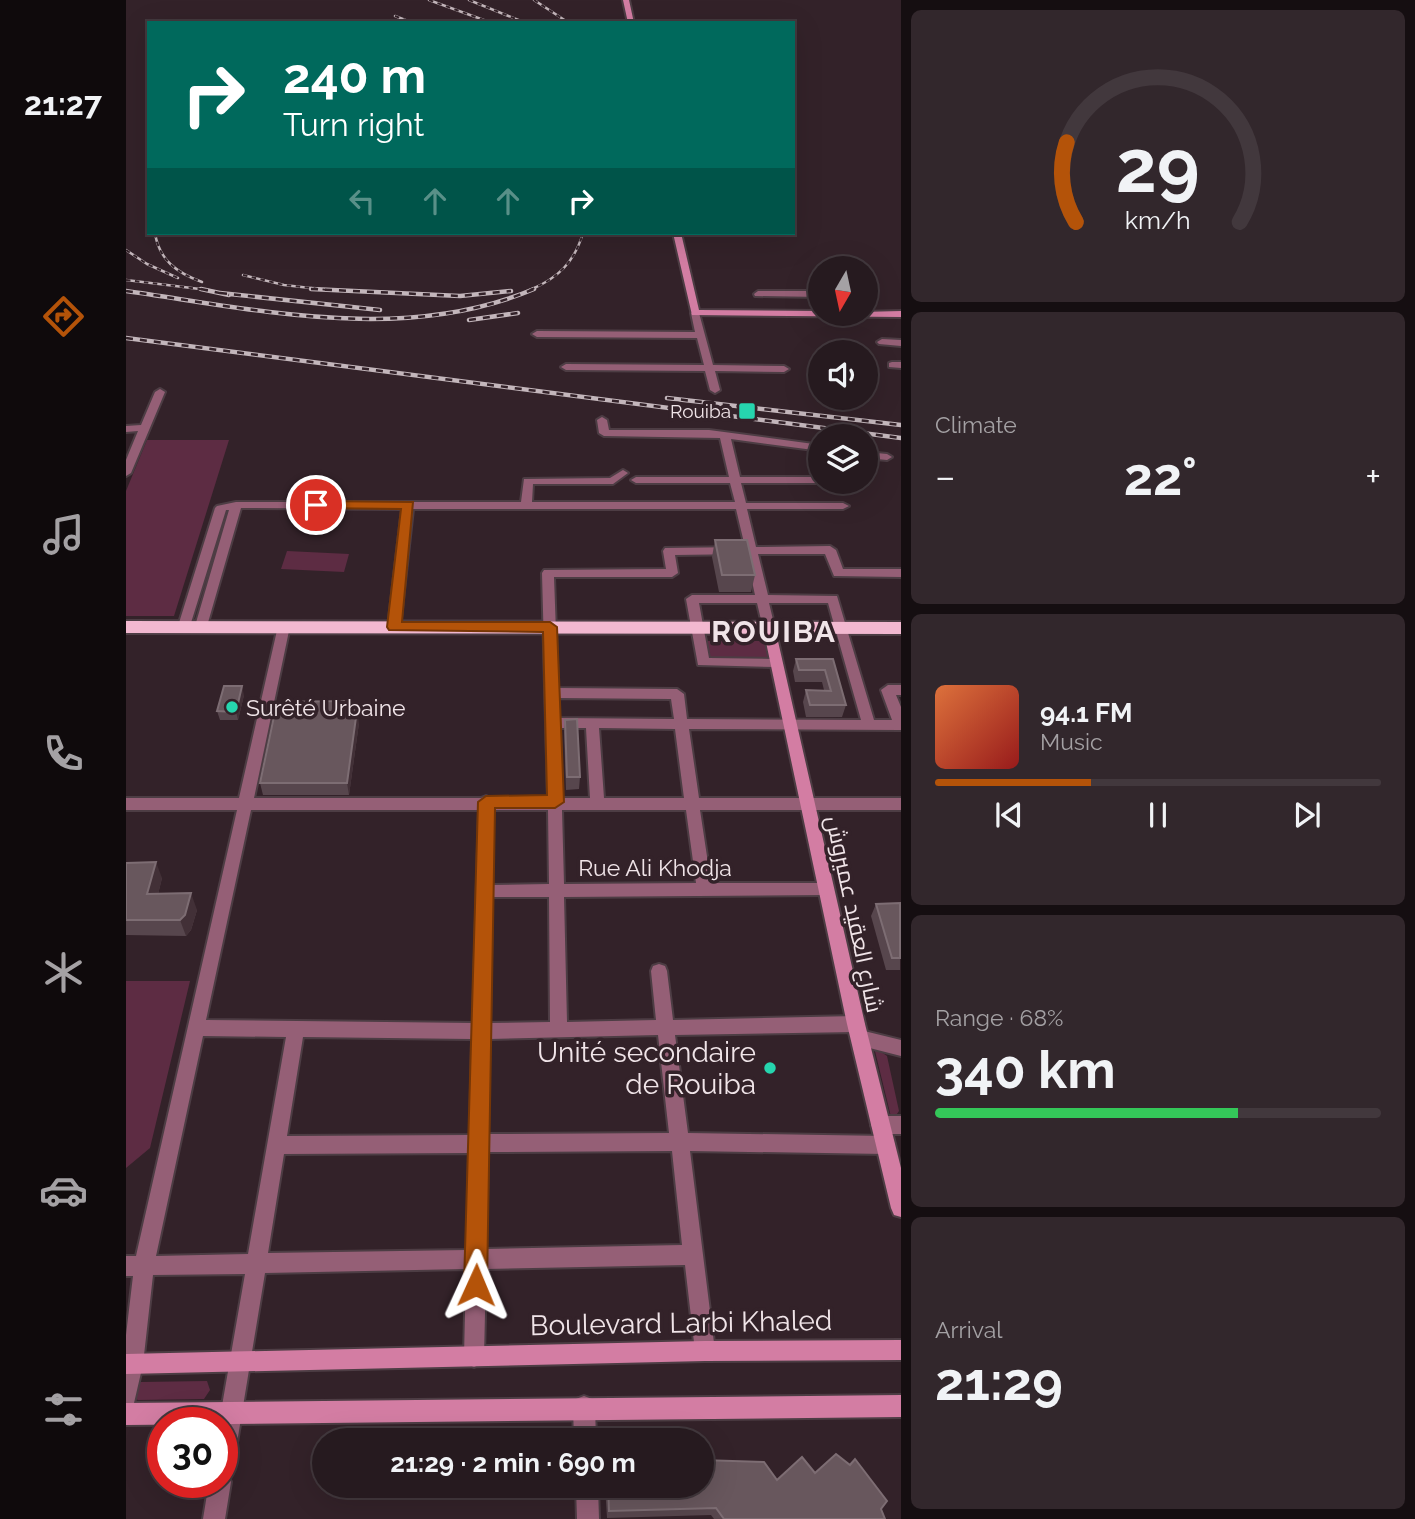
<!DOCTYPE html>
<html lang="en">
<head>
<meta charset="utf-8">
<style>
  body { margin:0; font-family:Raleway,Cairo,sans-serif; background:#32272c; color:#f1f3f6; height:100vh; display:flex; flex-direction:column; font-size:26px; white-space:nowrap }
  * { box-sizing:border-box; margin:0 }
  p { font-size:23px; color:#a4a1a4 }
  .icon { flex:none; width:38px; height:38px; fill:none; stroke:currentColor; stroke-width:2; stroke-linecap:round; stroke-linejoin:round }
  .map { position:relative; flex:1; overflow:hidden }
  .side { display:flex; flex-direction:column; gap:10px; padding:10px; background:#150e11; width:514px }
  .side>* { flex:none }
  .hud { position:absolute; left:21px; top:21px; width:648px; height:214px; border-radius:0px; box-shadow:0 7px 28px #0002,0 0 0 2px #42383d; background:#00695c; color:#fff; overflow:hidden }
  .needle { width:46px; rotate:189deg }
  .fabs { position:absolute; left:682px; top:256px; display:grid; gap:14px }
  .fabs a { display:grid; place-items:center; width:70px; height:70px; border-radius:50%; background:#261a1f; box-shadow:0 7px 28px #0002,0 0 0 2px #42383d; font-size:35px }
  .speed { position:absolute; left:21px; top:1407px; display:flex; gap:14px; font-size:35px; font-weight:700; text-align:center }
  .speed>* { display:grid; place-content:center; width:91px; height:91px; border-radius:50%; background:#261a1f; box-shadow:0 7px 28px #0002,0 0 0 2px #42383d; line-height:1 }
  .speed .limit { border:10px solid #d22; background:#fff; color:#111 }
  .pin { position:absolute; display:grid; place-items:center; width:60px; height:60px; color:#fff; margin:-30px; border:4px solid #fff; border-radius:50%; box-shadow:0 2px 7px #0007 }
  .me { position:absolute; width:77px; margin:-38px; rotate:1deg; stroke-linejoin:round; filter:drop-shadow(0 0 5px #0008) }
  .turn { display:flex; align-items:center; gap:24px; height:147px; padding:0 21px; font-size:32px }
  .turn .icon { width:91px; height:91px; stroke-width:2.5 }
  .turn b { display:block; font-size:49px; line-height:60px }
  .lanes { display:flex; align-items:center; height:66px; padding:0 21px; background:#0003; justify-content:center; gap:35px; direction:ltr }
  .lanes .off { opacity:.35 }
  .big { font-size:52px; font-weight:700; line-height:1.1 }
  .side .tile { flex:1; display:flex; flex-direction:column; justify-content:center; gap:10px; min-width:0; padding:0 24px; border-radius:10px; background:#32272c }
  .side .dial { align-items:center; gap:0 }
  .dial svg { height:182px; overflow:visible; fill:none; stroke:#42383d; stroke-width:7; stroke-linecap:round; text-anchor:middle }
  .dial text { fill:#f1f3f6; stroke:none }
  .song { display:flex; align-items:center; gap:21px }
  .cover { width:84px; height:84px; border-radius:10px; background:linear-gradient(135deg,hsl(20 70% 55%),hsl(0 70% 35%)) }
  .played { height:7px; border-radius:4px; background:linear-gradient(90deg,#b45309 35%,#42383d 35%) }
  .keys { display:flex; justify-content:space-around; direction:ltr }
  .heat { display:flex; justify-content:space-between; align-items:center; font-size:38px; direction:ltr }
  .charge { height:10px; border-radius:5px; background:linear-gradient(90deg,#34c759 68%,#42383d 0) }
  .trip { position:absolute; left:186px; top:1428px; width:402px; height:70px; border-radius:35px; background:#261a1f; box-shadow:0 7px 28px #0002,0 0 0 2px #42383d; font-weight:700; line-height:70px; text-align:center }
  main { display:flex; flex:1; min-height:0 }
  .dock { display:flex; flex-direction:column; width:126px; justify-content:space-around; align-items:center; background:#0f0a0c; color:#a4a1a4 }
  .dock .icon { width:49px; height:49px }
  .dock .active { color:#b45309 }
  .dock b { font-size:32px; color:#f1f3f6 }
  .map>svg:first-child { display:block }
</style>
</head>
<body>
<main>
<nav class="dock">
<b>21:27</b>
<svg class="icon active" aria-label="directions" viewBox="0 0 24 24"><path d="M12 3l9 9-9 9-9-9zM9 14v-3h6M13 9l2 2-2 2"/></svg>
<svg class="icon" aria-label="music" viewBox="0 0 24 24"><path d="M9 18V5l10-2v13"/><circle cx="6" cy="18" r="3"/><circle cx="16" cy="16" r="3"/></svg>
<svg class="icon" aria-label="phone" viewBox="0 0 24 24"><path d="M5 4h4l2 5-3 2q2 4 5 5l2-3 5 2v4C11 20 4 13 5 4z"/></svg>
<svg class="icon" aria-label="climate" viewBox="0 0 24 24"><path d="M12 3v18M4 7l16 10M4 17L20 7"/></svg>
<svg class="icon" aria-label="car" viewBox="0 0 24 24"><path d="M5 17H2v-5l4-1 3-4h7l3 4 3 1v5h-3M9 17h6M6 11h13"/><circle cx="7" cy="17" r="2"/><circle cx="17" cy="17" r="2"/></svg>
<svg class="icon" aria-label="filters" viewBox="0 0 24 24"><path d="M4 7h16M4 17h16"/><circle cx="9" cy="7" r="2"/><circle cx="15" cy="17" r="2"/></svg>
</nav>
<div class="map">
<svg width="775" height="1519" viewBox="0 0 775 1519">
  <rect width="100%" height="100%" fill="#332229"/>
  <!-- green -->
  <path fill="#5d2c43" d="M21 440H103L48 616H0V491Z
    M161 551 223 554 218 572 155 569Z
    M579 641H638L643 660H583Z
    M0 981H64L24 1148 0 1168Z
    M748 1047 761 1056 773 1111 766 1121Z
    M81 1381 84 1390 78 1399 12 1400 6 1397 9 1383 15 1382Z"/>
  <g fill="none" stroke-linecap="round" stroke-linejoin="round">
    <defs>
      <path id="minor" d="M632 291H695V297L629 296 628 294Z
        M569 310 573 313 587 365 658 366 663 369 658 372 589 371 594 390 589 393 584 390 579 371 440 370 435 367 440 364 578 365 571 338 411 337 406 334 411 331 569 332 565 313Z
        M756 339 775 340V346L753 344 751 342Z
        M766 362H775V368L763 367V363Z
        M34 389 39 392 5 473 0 476V460L12 431 0 432V426L15 425 29 392Z
        M476 417 481 420 483 430H583L695 445V451L605 439 614 477H695V481H700L695 483H615L620 503H717L723 506 717 509H621L630 547 704 546 710 550 717 569H775V577L708 576 699 554H632L642 595 711 596 748 720H766L755 690 762 685H775V695H770L775 707V730L563 729 573 798H775V810H574L585 883H700L705 885 708 889 705 893 700 895 438 897 441 1022 530 1020 525 971 527 966 533 964 539 966 541 971 547 1020 730 1016 736 1019 739 1024 734 1030 775 1040V1056L728 1044 725 1038 730 1032 549 1035 562 1133 760 1136 767 1139 769 1145 767 1151 760 1154 564 1151 589 1351 586 1358 579 1361 572 1358 569 1351 559 1265 360 1269 358 1357 355 1364 348 1367 341 1364 338 1357 340 1269 139 1273 107 1467 102 1475 105 1482 99 1519H77L83 1482H96V1423H93L119 1274 27 1275 17 1364 8 1403 0 1406V1335L7 1276H0V1256H10L111 810H0V798H113L152 626 158 622 164 626 128 798H355L360 796 365 798H422L416 573 418 570 540 569 537 551 539 548 619 547 610 509H287L274 627 268 631 262 627 276 509 115 508 81 626 75 630 69 626 103 510H100L64 626 58 630 54 629 52 626 89 508 91 506 110 502H395L398 479 484 478 497 470 502 473 487 484H407L406 502H609L604 483H510L505 480 510 477H603L594 438 478 436 473 433 471 420ZM620 554 629 595H566L560 599 572 665 650 667 656 663 650 659 583 658 573 603H631L637 628 643 632 649 628 643 603H702L735 720 561 719 558 694 551 689 432 688 428 577H546L552 573 549 555ZM432 698 545 699 548 719 433 718ZM434 728H460L464 798H436ZM473 728 549 729 558 798H478ZM125 810H353L347 1023 80 1020ZM367 810H422L423 884 366 885ZM436 810H560L570 883 438 884ZM366 897H423L424 1022 364 1023ZM532 1035 543 1133 362 1134 363 1039ZM77 1036 160 1037 122 1254 30 1256ZM177 1037 346 1039 344 1135 161 1136ZM546 1151 556 1245 360 1249 362 1152ZM343 1153 341 1250 142 1253 158 1154Z
        M740 452 761 454 766 457 761 460 740 458Z
        M754 1116H775V1134H754L748 1131 745 1125 748 1119Z
        M458 1396 466 1399 469 1407 470 1440H448L447 1407 450 1399Z
        M450 1486H472L473 1519H451Z"/>
      <path id="secondary" d="M497 0H503L508 23H502Z
        M547 233H555L573 310 695 311V313L775 311V317L566 315Z
        M643 624 649 628 739 1024 775 1168V1217L768 1215 765 1208 721 1024 637 628Z
        M775 1340V1360L579 1361 0 1374V1354L579 1341Z
        M775 1395V1417L0 1425V1403Z"/>
      <path id="trunk" d="M0 621 775 622V634L0 633Z"/>
    </defs>
    <!-- minor casing -->
    <use href="#minor" stroke="#4d3d44" stroke-width="4"/>
    <!-- secondary casing -->
    <use href="#secondary" stroke="#4d3d44" stroke-width="4"/>
    <!-- trunk casing -->
    <use href="#trunk" stroke="#4d3d44" stroke-width="4"/>
    <!-- minor -->
    <use href="#minor" fill="#955f76" fill-rule="evenodd"/>
    <!-- secondary -->
    <use href="#secondary" fill="#d37da3" fill-rule="evenodd"/>
    <!-- trunk -->
    <use href="#trunk" fill="#f2b8d0" fill-rule="evenodd"/>
    <defs>
      <path id="rail-far1" d="M303 0 366 23
        M343 0 400 23
        M408 0 443 23
        M269 16 287 23
        M29 233C33 260 51 273 76 282
        M0 250 21 264 52 278
        M117 275 158 285 202 290
        M0 280 82 290
        M404 290C432 278 448 263 457 233"/>
      <path id="rail" d="M75 289 103 295
        M185 289 334 296 385 291
        M0 291C134 310 278 344 408 289
        M94 293 254 310
        M343 320 392 313
        M0 338 775 438
        M541 398 775 425"/>
    </defs>
    <!-- rail-far1 casing -->
    <use href="#rail-far1" stroke="#c3b6bb" stroke-width="2.5"/>
    <!-- rail casing -->
    <use href="#rail" stroke="#c3b6bb" stroke-width="4.5"/>
    <!-- rail-far1 -->
    <use href="#rail-far1" stroke="#332229" stroke-width="2" stroke-dasharray="4.5" stroke-linecap="butt"/>
    <!-- rail -->
    <use href="#rail" stroke="#332229" stroke-width="2.5" stroke-dasharray="7" stroke-linecap="butt"/>
  </g>
  <!-- wall -->
  <path fill="#57464d" d="M589 540 629 575 625 592H593L586 557Z
    M670 659H707L720 705 716 717H680L677 702 680 690H698L696 682H669L667 671Z
    M118 695 112 720H94L91 711Z
    M439 720 454 777 453 789 440 790 438 732Z
    M233 723 223 795H137L134 783Z
    M0 863 36 878 32 894 71 910 65 930 60 936 0 935Z
    M774 903V970H760L745 916 750 904Z
    M729 1459 755 1509 759 1519H588L585 1515 481 1518 479 1486H576L651 1480 689 1473 723 1464Z"/>
  <!-- shaded-wall -->
  <path fill="#423037" d="M116 686 118 695 112 720 110 712Z
    M231 710 233 723 223 795 221 783Z
    M30 862 36 878 28 911 21 894Z
    M65 893 71 910 65 930 60 936 54 920Z"/>
  <!-- building -->
  <path fill="#68575d" stroke="#7d6d73" stroke-width="2" d="M589 540H621L629 575H596Z
    M670 659H707L720 705H684L680 690 705 691 699 670H673Z
    M98 686H116L110 712 91 711Z
    M219 701 231 710 221 783H134L151 702Z
    M451 719 454 777H441L439 720Z
    M30 862 21 894 65 893 59 915 54 920H0V863Z
    M774 903V958H766L750 904Z
    M710 1454 724 1465 729 1459 761 1501 755 1509 759 1519H598L590 1508 483 1511 482 1486H576V1460L638 1462 651 1480 676 1457 689 1473Z"/>
  <!-- route -->
  <path fill="#b45309" stroke="#753606" stroke-width="2" d="M190 501 287 502 276 622H424L431 627 438 802 429 808H369L361 1285 358 1293 350 1297 342 1293 338 1285 352 802 360 796 421 795 417 632 263 630 261 627 275 509 185 508 184 505Z"/>
  <!-- markers -->
  <g fill="#26d5ae" stroke="#332229" stroke-width="2.5">
    <rect x="612" y="402" width="18" height="18" rx="3.5"/>
    <circle cx="106" cy="707" r="7"/>
    <circle cx="644" cy="1068" r="7"/>
  </g>
  <g text-anchor="middle" dominant-baseline="central" stroke-width="7" stroke-linejoin="round" paint-order="stroke">
    <!-- far-poi labels -->
    <g font-size="19" fill="#f0e4e8" stroke="#332229" text-anchor="end">
      <text x="605" y="411">Rouiba</text>
    </g>
    <!-- poi labels -->
    <g font-size="23" fill="#f0e4e8" stroke="#332229" text-anchor="start">
      <text x="120" y="707">Surêté Urbaine</text>
    </g>
    <!-- street labels -->
    <g font-size="23" fill="#f0e4e8" stroke="#332229">
      <text x="529" y="867">Rue Ali Khodja</text>
      <text transform="translate(729 914) rotate(78)">شارع العقيد عميروش</text>
    </g>
    <!-- near-poi labels -->
    <g font-size="28" fill="#f0e4e8" stroke="#332229" text-anchor="end">
      <text x="630" y="1052">Unité secondaire<tspan x="630" dy="32">de Rouiba</tspan></text>
    </g>
    <!-- near-street labels -->
    <g font-size="28" fill="#f0e4e8" stroke="#332229">
      <text transform="translate(555 1323) rotate(-1)">Boulevard Larbi Khaled</text>
    </g>
    <!-- district labels -->
    <g font-size="30" font-weight="bold" letter-spacing="2" fill="#f0e4e8" stroke="#332229">
      <text x="648" y="631">ROUIBA</text>
    </g>
  </g>
</svg>
<div class="fabs">
<a><svg class="needle" viewBox="-14 -14 28 28"><path d="M0-13l5 13h-10z" fill="#e53935"/><path d="M0 13l5-13h-10z" fill="#a4a1a4"/></svg></a>
<a><svg class="icon" aria-label="sound" viewBox="0 0 24 24"><path d="M4 9h4l5-4v14l-5-4H4zM17 9q2 3 0 6"/></svg></a>
<a><svg class="icon" aria-label="layers" viewBox="0 0 24 24"><path d="M12 4l9 5-9 5-9-5zM3 14l9 5 9-5"/></svg></a>
</div>
<div class="speed"><div class="limit">30</div></div>
<div class="pin" style="left:190px;top:505px;background:#d93025"><svg class="icon" aria-label="arrive" viewBox="0 0 24 24"><path d="M6 21V4h12l-3 4 3 4H6"/></svg></div>
<svg class="me" style="left:350px;top:1285px" viewBox="-20 -20 40 40"><path d="M0-17L14 15 0 8-14 15z" fill="#b45309" stroke="#fff" stroke-width="4"/></svg>
<div class="trip">21:29 · 2 min · 690 m</div>
<div class="hud">
<div class="turn"><svg class="icon" aria-label="right" viewBox="0 0 24 24"><path d="M7 20v-9h11M14 6l5 5-5 5"/></svg><div><b>240 m</b>Turn right</div></div>
<div class="lanes"><svg class="icon off" aria-label="left" viewBox="0 0 24 24"><path d="M17 20v-9H6M10 6l-5 5 5 5"/></svg><svg class="icon off" aria-label="ahead" viewBox="0 0 24 24"><path d="M12 20V5M6 11l6-6 6 6"/></svg><svg class="icon off" aria-label="ahead" viewBox="0 0 24 24"><path d="M12 20V5M6 11l6-6 6 6"/></svg><svg class="icon" aria-label="right" viewBox="0 0 24 24"><path d="M7 20v-9h11M14 6l5 5-5 5"/></svg></div>
</div>
</div>
<section class="side">
<div class="tile dial"><svg viewBox="0 0 100 80">
<path d="M14 69A42 42 0 1 1 86 69"/>
<path d="M14 69A42 42 0 0 1 10 34" stroke="#b45309"/>
<text x="50" y="56" font-size="32" font-weight="700">29</text>
<text x="50" y="72" font-size="11">km/h</text>
</svg></div>
<div class="tile"><p>Climate</p>
<div class="heat"><a>−</a><b class="big">22°</b><a>+</a></div>
</div>
<div class="tile">
<div class="song"><i class="cover"></i><div><b>94.1 FM</b><p>Music</p></div></div>
<div class="played"></div>
<div class="keys"><svg class="icon" aria-label="previous" viewBox="0 0 24 24"><path d="M18 5L8 12l10 7zM5 5v14"/></svg><svg class="icon" aria-label="pause" viewBox="0 0 24 24"><path d="M8 5v14M16 5v14"/></svg><svg class="icon" aria-label="next" viewBox="0 0 24 24"><path d="M6 5l10 7-10 7zM19 5v14"/></svg></div>
</div>
<div class="tile"><p>Range · 68%</p><b class="big">340 km</b><div class="charge"></div></div>
<div class="tile"><p>Arrival</p><b class="big">21:29</b></div>
</section>
</main>
</body>
</html>
